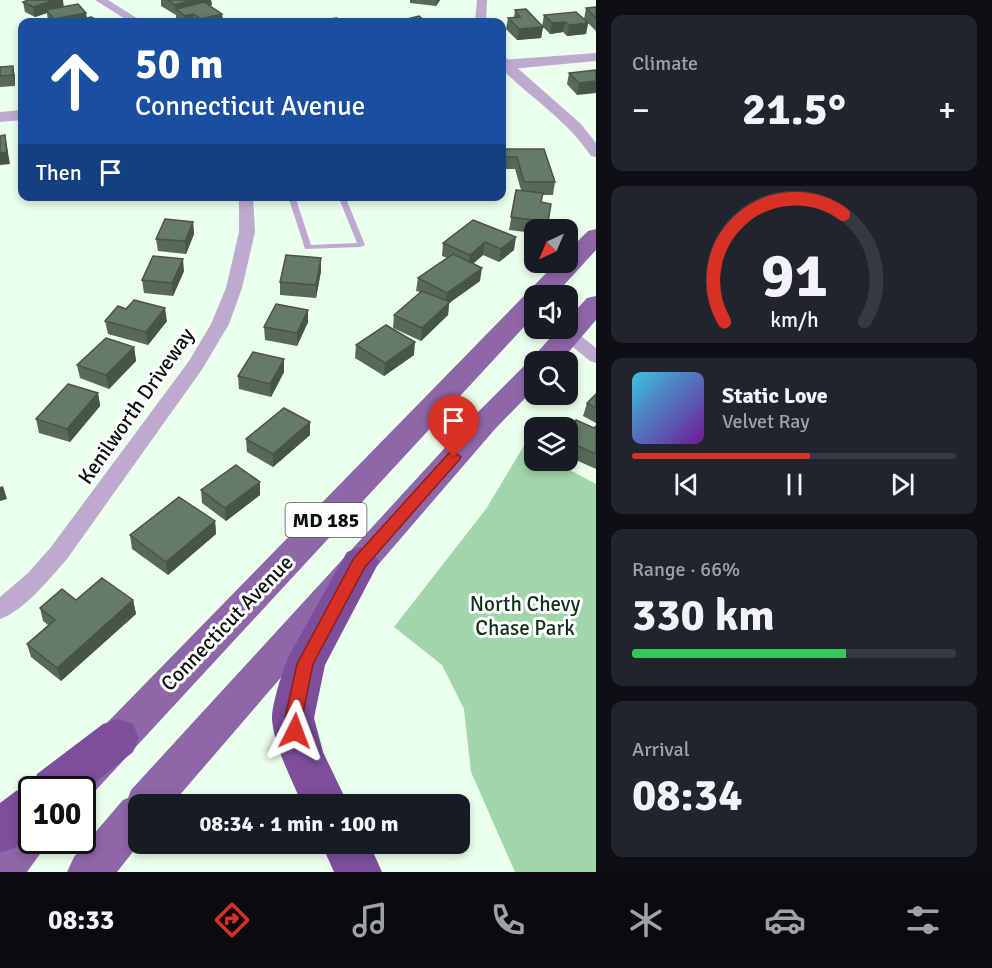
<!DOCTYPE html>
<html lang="en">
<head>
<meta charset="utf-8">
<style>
  body { margin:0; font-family:Signika,sans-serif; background:#20242c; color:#f1f3f6; height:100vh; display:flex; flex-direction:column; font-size:22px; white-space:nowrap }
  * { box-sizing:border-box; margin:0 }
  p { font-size:20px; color:#9ea1a6 }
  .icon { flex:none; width:33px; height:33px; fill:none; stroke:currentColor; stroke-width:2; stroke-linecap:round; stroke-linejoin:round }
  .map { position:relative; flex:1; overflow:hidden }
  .side { display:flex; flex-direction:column; gap:15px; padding:15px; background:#0d0f14; width:396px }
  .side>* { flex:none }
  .guide { position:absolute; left:18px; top:18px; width:488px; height:183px; border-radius:12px; box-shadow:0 3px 9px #0003; background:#1a4fa0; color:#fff; overflow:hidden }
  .needle { width:39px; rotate:224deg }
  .fabs { position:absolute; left:524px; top:219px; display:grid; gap:12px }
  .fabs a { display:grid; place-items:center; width:54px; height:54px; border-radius:12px; background:#171b24; box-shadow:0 3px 9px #0003; font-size:30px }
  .speed { position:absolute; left:18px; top:776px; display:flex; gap:12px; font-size:30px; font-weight:700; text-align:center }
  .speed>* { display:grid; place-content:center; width:78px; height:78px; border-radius:50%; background:#171b24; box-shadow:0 3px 9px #0003; line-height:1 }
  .speed .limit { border:3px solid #111; border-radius:9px; background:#fff; color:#111 }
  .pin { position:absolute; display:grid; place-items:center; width:51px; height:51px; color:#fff; margin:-62px -26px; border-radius:50% 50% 50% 0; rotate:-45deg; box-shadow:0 0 6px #0007 }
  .pin .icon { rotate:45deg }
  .me { position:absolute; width:66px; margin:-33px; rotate:3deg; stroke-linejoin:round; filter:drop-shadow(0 0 4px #0008) }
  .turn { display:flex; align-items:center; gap:21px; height:126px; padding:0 18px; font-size:27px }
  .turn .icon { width:78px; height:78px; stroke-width:2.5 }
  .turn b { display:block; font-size:42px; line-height:51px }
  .then { display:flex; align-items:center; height:57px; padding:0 18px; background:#0003; gap:12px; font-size:22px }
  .big { font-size:45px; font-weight:700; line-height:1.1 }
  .side .card { flex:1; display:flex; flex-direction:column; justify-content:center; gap:9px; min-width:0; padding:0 21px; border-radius:12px; background:#20242c }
  .side .dial { align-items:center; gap:0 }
  .dial svg { height:156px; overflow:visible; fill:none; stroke:#363941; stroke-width:7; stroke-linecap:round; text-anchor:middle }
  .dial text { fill:#f1f3f6; stroke:none }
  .song { display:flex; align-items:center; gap:18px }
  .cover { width:72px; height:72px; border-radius:9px; background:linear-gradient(135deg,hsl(190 70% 55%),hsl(280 70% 35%)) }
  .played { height:6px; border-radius:3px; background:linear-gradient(90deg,#d93025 55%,#363941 55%) }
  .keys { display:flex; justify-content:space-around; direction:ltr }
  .heat { display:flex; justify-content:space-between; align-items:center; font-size:33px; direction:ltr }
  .charge { height:9px; border-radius:4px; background:linear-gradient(90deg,#34c759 66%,#363941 0) }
  .trip { position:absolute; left:128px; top:794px; width:342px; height:60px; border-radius:12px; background:#171b24; box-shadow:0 3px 9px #0003; font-weight:700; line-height:60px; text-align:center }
  .tab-bar { display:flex; height:96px; justify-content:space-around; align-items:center; background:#090b0e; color:#9ea1a6 }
  .tab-bar .icon { width:42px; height:42px }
  .tab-bar .active { color:#d93025 }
  .tab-bar b { font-size:27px; color:#f1f3f6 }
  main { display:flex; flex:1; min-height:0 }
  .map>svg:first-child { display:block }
</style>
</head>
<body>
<main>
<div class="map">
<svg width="596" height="872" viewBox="0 0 596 872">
  <rect width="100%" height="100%" fill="#ebffed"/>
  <!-- green -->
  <path fill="#a2d5a9" d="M525 444 534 450V460L553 461 596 484V872H515L471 772 464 709 442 665 394 627 486 509Z"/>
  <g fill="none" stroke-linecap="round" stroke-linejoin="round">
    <!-- service -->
    <path fill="#bfaacf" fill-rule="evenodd" d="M288 196H295L311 245 357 243 338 196H345L365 245 361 247 305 249Z"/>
    <!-- minor -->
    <path fill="#bfaacf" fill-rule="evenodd" d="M95 0H108L143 22H130Z
      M477 0H487L486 22H475Z
      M501 56 505 57 581 124 596 143V157L591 156C569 123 537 102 508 75L501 67Z
      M239 196H253L255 232 242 288 229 324 203 368 67 559C50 578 24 611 0 619V597L28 573 51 547 189 361 211 324 226 288 239 232Z
      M569 330 575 331 596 348V363L590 361 563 339 560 335 563 331Z"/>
    <!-- tertiary -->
    <path fill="#bfaacf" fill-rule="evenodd" d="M596 53V61L501 70V60Z
      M22 110V120L0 122V112Z"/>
    <!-- primary -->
    <path fill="#8e67a9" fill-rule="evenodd" d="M596 229V250L554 296H534V316L84 803H82V789H50L56 775 557 262H567V252L588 231Z
      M596 296V320L560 362H534V389L495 429 172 804H138V843H140L117 872H67L74 857 123 800 128 798 131 790 475 415 524 366 531 364 534 356 559 328H567V320L587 298Z
      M32 813V840H50L27 872H0V838L17 819Z"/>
    <!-- motorway -->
    <path fill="#7c4e9b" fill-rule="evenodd" d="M360 547 373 552 379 562 325 665 314 718 323 752 348 804H302C291 777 275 749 272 720 271 706 284 665 291 652L347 552Z
      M118 719 133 724 139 738 133 752 82 793V789H32V835L16 847 0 853V803L16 791 33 785 37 774 103 724Z
      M321 843H369L382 872H334Z"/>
  </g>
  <!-- wall -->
  <path fill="#576959" d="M161 0H211L212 5 210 6 222 14 223 22H180L176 20V15L161 6Z
    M410 0H440L436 6 410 3Z
    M23 2 64 7 87 18 101 22H50L48 21 47 13 35 17 25 12Z
    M586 8H596V31L588 23 586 34 567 36 563 32 550 34 542 26 544 15 584 19Z
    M515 10 543 27 541 38 517 40 506 29 508 18 514 17Z
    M13 66 15 77V86L0 87V67Z
    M596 70 577 95 567 84 569 73Z
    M501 149H544L555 182 553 195H542L541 202 551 204 547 230H534V233L509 230 516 190H521L515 169H501Z
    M473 220 514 250 499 262 483 255 473 264 480 281 449 303 448 315 421 341 393 328 394 315 420 292 416 291 418 278 447 258 442 256 443 243Z
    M193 222 194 234 186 254 158 251 156 239Z
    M184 271 173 296 144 293 142 280Z
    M321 271 316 298 280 295V282Z
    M105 321H167L148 345 108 334Z
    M308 322 297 346 265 340 264 327Z
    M356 345 414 355 384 376 355 358Z
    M134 347 136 361 109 389 80 378 77 365Z
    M284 372 271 397 239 389 238 376Z
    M98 393 100 406 70 442 39 433 36 419Z
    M596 394V423L583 416 587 403Z
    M596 426V469L567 456V431L594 428Z
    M310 435 273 467 247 452 246 439Z
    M201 490 260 495 226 521 202 503Z
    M215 521 216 534 168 575 132 549 130 535Z
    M76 600H133L136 614 61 681 31 657 27 644 48 625 43 621 40 608Z"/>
  <!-- shaded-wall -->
  <path fill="#475548" d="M54 0H63L64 8 46 10 47 13 35 17 33 7Z
    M192 0H211L212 5 182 14 176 10 175 5Z
    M437 0H440L436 6Z
    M86 13 88 22H55L54 19Z
    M193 14V22H186L185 16Z
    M222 14 223 22H201V19Z
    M565 22 563 32 550 34 552 23Z
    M588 23 586 34 567 36 569 25Z
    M543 27 541 38 517 40 519 29Z
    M13 66 15 77V86L13 75Z
    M596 81V93L577 95 579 83Z
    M5 135 10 164 0 165V153Z
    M193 222 194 234 186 254 185 241Z
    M516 237 514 250 499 262 501 249Z
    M485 242 483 255 468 267 470 255Z
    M321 258V271L316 298V285Z
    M183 259 184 271 173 296 172 283Z
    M482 268 480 281 449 303 448 315 421 341 422 328 445 306 447 293Z
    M165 308 167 321 148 345 146 332Z
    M308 310V322L297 346V333Z
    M415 342 414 355 384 376 385 363Z
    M134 347 136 361 109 389 106 375Z
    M284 359V372L271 397 270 384Z
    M98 393 100 406 70 442 67 429Z
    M310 422V435L273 467V454Z
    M260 482V495L226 521 225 508Z
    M3 486 7 499 0 501V487Z
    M215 521 216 534 168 575 166 562Z
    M133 600 136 614 61 681 57 668Z"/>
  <!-- building -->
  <path fill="#657a67" stroke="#475548" stroke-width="1.5" d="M28 0H54L33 7 23 2Z
    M168 0H192L175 5Z
    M204 2 222 14 201 19 193 14 185 16 176 9Z
    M78 4 86 13 54 19 46 10Z
    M596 7V18L586 8Z
    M526 9 543 27 519 29 508 18 520 17 515 10Z
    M576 12 588 23 569 25 565 22 552 23 544 15Z
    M419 16 425 21 433 19 439 22H401L399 21Z
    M91 17 101 22H72Z
    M337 18 341 22H330L328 19Z
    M13 66V75L0 76V67Z
    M596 70V81L579 83 569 73Z
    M5 135 7 152 0 153V136Z
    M501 149H544L555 182H524L517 157H501Z
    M516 190 543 193 541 202 551 204 548 222 511 217Z
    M165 219 193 222 185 241 156 239Z
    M473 220 516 237 501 249 485 242 470 255 443 243Z
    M453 254 482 268 447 293 418 278Z
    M286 255 321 258 316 285 280 282Z
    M153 256 183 259 172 283 142 280Z
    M422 291 450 302 422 328 394 315Z
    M134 300 165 308 146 332 105 321 118 306 126 309Z
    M276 304 308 310 297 333 264 327Z
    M386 325 415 342 385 363 356 345Z
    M106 338 134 347 106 375 77 365Z
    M253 352 284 359 270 384 238 376Z
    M68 384 98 393 67 429 36 419Z
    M596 394V408L587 403Z
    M284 408 310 422 273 454 246 439Z
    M576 420 594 428 596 426V454L567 441V431Z
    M236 465 260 482 225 508 201 490Z
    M179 497 215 521 166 562 130 535Z
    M102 578 133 600 57 668 27 644 55 620 40 608 62 589 76 600Z"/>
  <!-- route -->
  <path fill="#d93025" stroke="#8d1f18" stroke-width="1.5" d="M454 452 461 457 459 460 365 567 313 664 302 718 304 731 302 736 295 739 289 736 285 718 297 664 354 558 449 453Z"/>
  <g text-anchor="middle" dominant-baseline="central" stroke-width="6" stroke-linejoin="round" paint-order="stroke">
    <!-- shield labels -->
    <rect fill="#fff" stroke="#535854" stroke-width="1.5" x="285.5" y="503" width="81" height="34" rx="4.5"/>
    <g font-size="20" font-weight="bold" fill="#09110a">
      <text x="326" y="520">MD 185</text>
    </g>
    <!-- street labels -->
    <g font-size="21" fill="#09110a" stroke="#fff">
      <text transform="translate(136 406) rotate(-55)">Kenilworth Driveway</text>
      <text transform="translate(227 623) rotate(-46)">Connecticut Avenue</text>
    </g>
    <!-- park labels -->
    <g font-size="21" fill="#103318" stroke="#fff">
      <text x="525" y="604">North Chevy<tspan x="525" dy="24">Chase Park</tspan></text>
    </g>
  </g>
</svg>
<div class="fabs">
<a><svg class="needle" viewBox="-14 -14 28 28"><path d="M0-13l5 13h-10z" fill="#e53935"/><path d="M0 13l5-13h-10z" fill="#9ea1a6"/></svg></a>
<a><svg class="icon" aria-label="sound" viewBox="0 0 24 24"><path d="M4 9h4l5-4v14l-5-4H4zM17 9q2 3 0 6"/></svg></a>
<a><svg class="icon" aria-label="search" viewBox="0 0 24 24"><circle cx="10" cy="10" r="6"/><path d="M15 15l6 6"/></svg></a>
<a><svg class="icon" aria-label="layers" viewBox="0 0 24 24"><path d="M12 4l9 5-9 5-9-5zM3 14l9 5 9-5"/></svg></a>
</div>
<div class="speed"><div class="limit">100</div></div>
<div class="pin" style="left:454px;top:457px;background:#d93025"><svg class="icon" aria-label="arrive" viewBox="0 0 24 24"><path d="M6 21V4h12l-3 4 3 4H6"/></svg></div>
<svg class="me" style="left:295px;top:731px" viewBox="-20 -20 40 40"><path d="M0-17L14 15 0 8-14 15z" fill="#d93025" stroke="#fff" stroke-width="4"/></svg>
<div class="trip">08:34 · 1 min · 100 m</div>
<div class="guide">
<div class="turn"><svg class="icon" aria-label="ahead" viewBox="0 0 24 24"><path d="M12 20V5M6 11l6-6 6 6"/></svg><div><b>50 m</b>Connecticut Avenue</div></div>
<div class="then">Then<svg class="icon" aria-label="arrive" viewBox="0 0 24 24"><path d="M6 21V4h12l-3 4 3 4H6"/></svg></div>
</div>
</div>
<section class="side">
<div class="card"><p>Climate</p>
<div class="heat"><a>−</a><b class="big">21.5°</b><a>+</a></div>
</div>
<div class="card dial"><svg viewBox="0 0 100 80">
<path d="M14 69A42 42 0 1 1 86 69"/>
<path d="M14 69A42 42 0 0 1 75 14" stroke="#d93025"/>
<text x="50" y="56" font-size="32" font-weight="700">91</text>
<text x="50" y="72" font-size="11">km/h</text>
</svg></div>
<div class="card">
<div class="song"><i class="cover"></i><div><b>Static Love</b><p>Velvet Ray</p></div></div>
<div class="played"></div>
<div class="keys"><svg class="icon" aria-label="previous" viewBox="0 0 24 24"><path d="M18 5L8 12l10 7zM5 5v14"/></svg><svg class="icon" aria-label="pause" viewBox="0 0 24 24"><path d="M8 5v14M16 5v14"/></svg><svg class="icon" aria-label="next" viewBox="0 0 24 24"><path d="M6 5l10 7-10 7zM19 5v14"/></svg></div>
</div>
<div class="card"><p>Range · 66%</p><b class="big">330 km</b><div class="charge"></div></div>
<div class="card"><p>Arrival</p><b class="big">08:34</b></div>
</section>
</main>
<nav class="tab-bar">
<b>08:33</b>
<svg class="icon active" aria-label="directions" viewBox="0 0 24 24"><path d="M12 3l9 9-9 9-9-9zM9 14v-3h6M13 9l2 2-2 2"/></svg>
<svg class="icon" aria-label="music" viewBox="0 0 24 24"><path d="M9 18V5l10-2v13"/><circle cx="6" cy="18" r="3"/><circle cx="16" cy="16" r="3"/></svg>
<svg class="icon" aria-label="phone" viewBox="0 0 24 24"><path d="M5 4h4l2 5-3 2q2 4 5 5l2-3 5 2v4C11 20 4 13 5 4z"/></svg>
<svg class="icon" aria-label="climate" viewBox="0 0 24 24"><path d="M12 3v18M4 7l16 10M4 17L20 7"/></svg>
<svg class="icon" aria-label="car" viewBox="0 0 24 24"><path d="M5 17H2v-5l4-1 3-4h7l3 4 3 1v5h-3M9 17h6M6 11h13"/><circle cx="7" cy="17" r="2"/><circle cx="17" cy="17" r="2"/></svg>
<svg class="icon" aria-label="filters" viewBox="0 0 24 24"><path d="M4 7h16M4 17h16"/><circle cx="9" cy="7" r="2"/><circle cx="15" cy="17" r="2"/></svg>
</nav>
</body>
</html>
